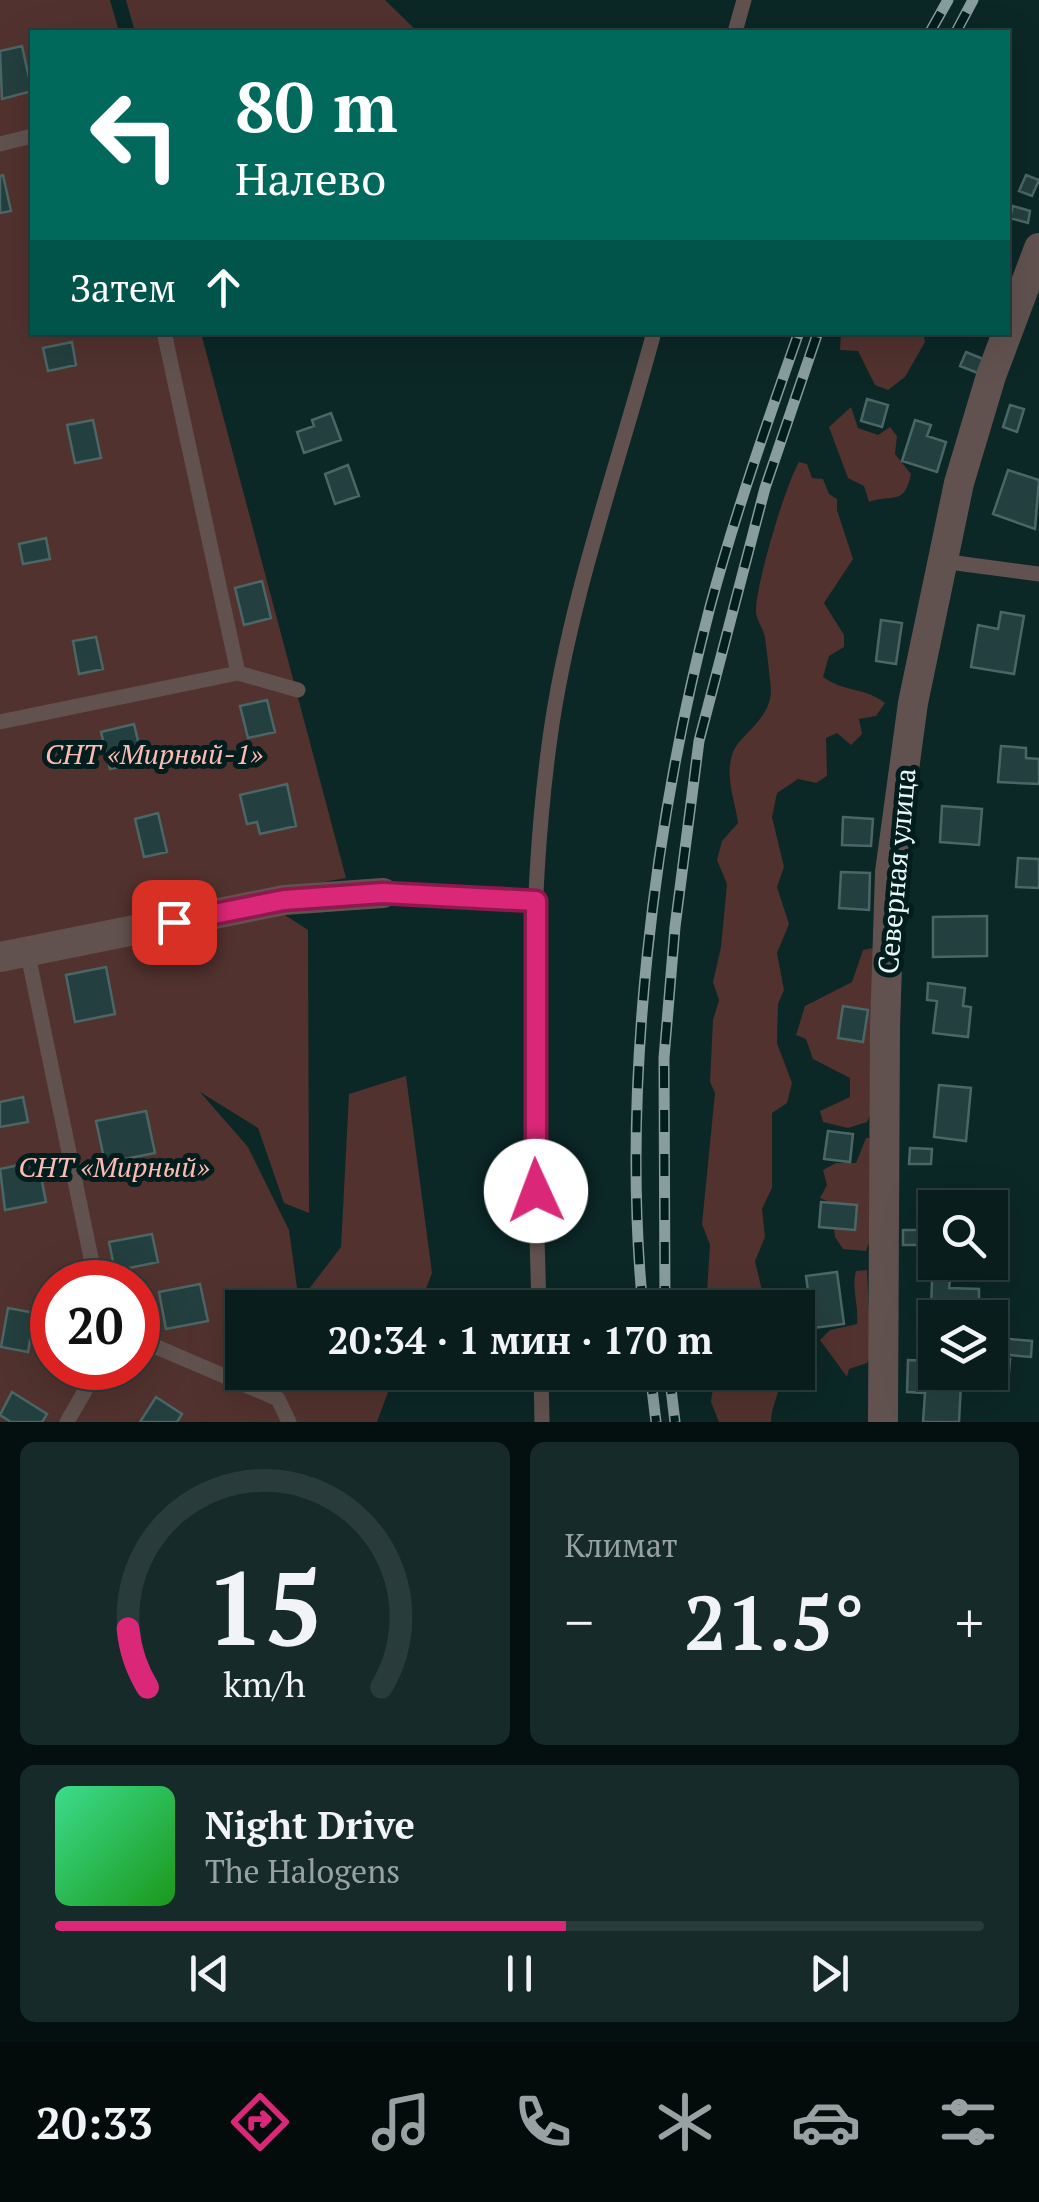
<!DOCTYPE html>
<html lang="ru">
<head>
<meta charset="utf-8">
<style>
  body { margin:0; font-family:"PT Serif",serif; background:#162a29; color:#f1f3f6; height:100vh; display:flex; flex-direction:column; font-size:38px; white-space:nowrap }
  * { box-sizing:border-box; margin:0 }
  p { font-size:32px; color:#98a2a3 }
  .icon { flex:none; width:55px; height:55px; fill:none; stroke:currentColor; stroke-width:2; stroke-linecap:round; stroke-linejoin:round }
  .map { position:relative; height:1422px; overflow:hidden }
  .side { display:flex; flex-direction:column; gap:20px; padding:20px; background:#04100f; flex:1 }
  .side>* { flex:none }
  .top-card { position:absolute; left:30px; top:30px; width:980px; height:305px; border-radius:0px; box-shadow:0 10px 40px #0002,0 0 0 2px #293b3b; background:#00695c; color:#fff; overflow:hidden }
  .controls { position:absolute; left:918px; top:1190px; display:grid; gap:20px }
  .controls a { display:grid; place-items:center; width:90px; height:90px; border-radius:0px; background:#081d1c; box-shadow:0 10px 40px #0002,0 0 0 2px #293b3b; font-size:50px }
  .speed { position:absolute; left:30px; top:1260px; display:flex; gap:20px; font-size:50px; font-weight:700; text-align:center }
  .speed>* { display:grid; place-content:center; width:130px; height:130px; border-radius:50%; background:#081d1c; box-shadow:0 10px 40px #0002,0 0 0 2px #293b3b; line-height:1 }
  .speed .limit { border:15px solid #d22; background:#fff; color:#111 }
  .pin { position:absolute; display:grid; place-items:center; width:85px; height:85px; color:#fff; margin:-42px; border-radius:20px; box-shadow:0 5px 15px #0006 }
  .me { position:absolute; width:110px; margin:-55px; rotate:358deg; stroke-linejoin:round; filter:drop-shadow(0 0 8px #0008) }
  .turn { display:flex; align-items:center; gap:35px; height:210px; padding:0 40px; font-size:45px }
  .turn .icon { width:130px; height:130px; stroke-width:2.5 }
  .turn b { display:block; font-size:70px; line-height:85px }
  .then { display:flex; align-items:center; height:95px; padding:0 40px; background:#0003; gap:20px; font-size:38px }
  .big { font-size:75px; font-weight:700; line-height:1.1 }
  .side .card { flex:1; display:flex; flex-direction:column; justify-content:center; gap:15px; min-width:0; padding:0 35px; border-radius:15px; background:#162a29 }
  .side .dial { align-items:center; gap:0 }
  .dial svg { height:260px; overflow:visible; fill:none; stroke:#293b3b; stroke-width:7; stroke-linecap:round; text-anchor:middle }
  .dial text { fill:#f1f3f6; stroke:none }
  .song { display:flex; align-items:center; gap:30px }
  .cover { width:120px; height:120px; border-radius:15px; background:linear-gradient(135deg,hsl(150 70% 55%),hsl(120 70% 35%)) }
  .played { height:10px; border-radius:5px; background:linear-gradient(90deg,#db2777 55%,#293b3b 55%) }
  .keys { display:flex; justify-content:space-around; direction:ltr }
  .heat { display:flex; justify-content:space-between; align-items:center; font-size:55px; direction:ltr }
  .side .tiles { flex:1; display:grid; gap:20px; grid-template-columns:1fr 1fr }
  .card:last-child { grid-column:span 2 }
  .trip { position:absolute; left:225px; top:1290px; width:590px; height:100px; border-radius:0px; background:#081d1c; box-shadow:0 10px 40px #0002,0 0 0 2px #293b3b; font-weight:700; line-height:100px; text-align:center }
  .menu { display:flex; height:160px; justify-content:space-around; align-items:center; background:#030c0b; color:#98a2a3 }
  .menu .icon { width:70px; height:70px }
  .menu .selected { color:#db2777 }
  .menu b { font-size:45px; color:#f1f3f6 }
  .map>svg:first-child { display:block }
</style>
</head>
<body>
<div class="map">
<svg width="1039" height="1422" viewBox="0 0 1039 1422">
  <rect width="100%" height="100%" fill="#0b2726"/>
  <!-- green -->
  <path fill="#51322e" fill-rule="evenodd" d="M0 0H110L119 32H32V332L201 333 346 878 284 889 285 915 308 930 309 1213 284 1203 258 1128 200 1092 248 1147 289 1230 299 1302 341 1247 349 1094 406 1076 432 1273 419 1307 242 1308V1372L395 1373 377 1422H0ZM52 1282H138V1368H52Z
    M126 0H385L418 32H135Z
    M841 333H923L925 342 905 377 888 390 875 385 858 351 840 350Z
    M851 407 858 428 878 435 890 427 897 436 895 454 911 474C904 507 893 493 869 502L864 486 848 478 829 427Z
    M799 462 807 464 812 478 823 479 829 494 837 499V510L853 559 824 603 844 635V647L829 656 823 677C843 692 865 687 885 703L876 716 859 719 862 734 851 745 837 733 826 738 827 776 816 783 798 779 777 793 772 817 784 867 777 887 789 924 777 953 784 990 778 1004 777 1043 792 1083 787 1103 772 1113V1188L762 1209 765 1237 755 1261 766 1307H712L707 1292 710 1245 702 1224 715 1093 710 1082 713 1020 719 1000 713 982 721 947 727 884 717 860 722 841 738 823C735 800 725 778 732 755 738 735 770 721 771 691 771 686 766 645 765 638 764 629 755 619 756 609 757 581 785 486 799 462Z
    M878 947V1098L867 1122 848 1128 823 1122 820 1111 850 1097V1078L813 1059 806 1039 796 1035 805 1006 852 982 863 950Z
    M866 1138H874L871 1237 866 1251 843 1249 835 1237 831 1203 820 1198 827 1185 823 1170 836 1163H856Z
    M867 1270 871 1354 867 1363 849 1369 847 1377 820 1340 830 1330 857 1324C859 1305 851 1288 856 1271Z
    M715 1373H778C783 1392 771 1403 771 1422H719L711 1402Z"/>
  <!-- building -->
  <path fill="#243f3f" stroke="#4a6665" stroke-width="2.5" d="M22 46 32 91 2 99 0 51Z
    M3 175 11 211 0 213V176Z
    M1026 175 1039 180 1032 196 1019 191Z
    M1013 206 1030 211 1028 223 1010 218Z
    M72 342 76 365 48 371 43 348Z
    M966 352 988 361 983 375 960 366Z
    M867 399 888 405 882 427 861 421Z
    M1010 405 1024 409 1017 432 1003 427Z
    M331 413 341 440 304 453 297 432 314 426 312 420Z
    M93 420 101 458 75 463 67 425Z
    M915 420 931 425 927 436 946 442 937 472 902 461Z
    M348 465 359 496 335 504 325 474Z
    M1008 470 1039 480 1035 529 993 514Z
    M46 538 50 559 23 564 19 544Z
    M262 581 271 618 244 625 235 588Z
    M1001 612 1024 616 1014 674 971 667 978 625 998 629Z
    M881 620 902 623 896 664 876 661Z
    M96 637 103 669 79 674 73 641Z
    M267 700 275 732 248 738 240 706Z
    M134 724 143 762 110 769 101 732Z
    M1001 746 1026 748V758L1039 759V784L998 782Z
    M287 784 296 826 260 834 257 822 247 824 240 795Z
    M942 806 982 809 979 845 940 842Z
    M158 813 167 852 144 857 135 819Z
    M843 817 873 819 871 846 842 845Z
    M1018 858 1039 859V888L1016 887Z
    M841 872 870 873 869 910 839 908Z
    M987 916V956L933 957V917Z
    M106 967 115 1014 75 1022 66 975Z
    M928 983 965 988 963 1006 971 1007 968 1037 933 1033 937 1001 927 1000Z
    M843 1006 868 1010 863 1042 838 1038Z
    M939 1085 971 1088 966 1141 934 1137Z
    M23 1097 28 1122 0 1127V1102Z
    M146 1111 155 1153 105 1163 96 1121Z
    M828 1131 853 1134 850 1162 824 1159Z
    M910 1148 932 1149 931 1164H909Z
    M38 1161 46 1202 5 1210 0 1169Z
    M935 1191 974 1192 973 1208H935V1245H934Z
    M821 1202 857 1205 855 1230 819 1227Z
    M903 1230H927L926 1245H903Z
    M152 1234 158 1262 115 1271 109 1242Z
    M837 1272 844 1324 813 1328 806 1276Z
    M932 1280H950L949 1288 979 1289V1318H935V1339H930Z
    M200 1284 208 1321 166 1329 159 1292Z
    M8 1308 35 1313 28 1352 1 1347Z
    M998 1338 1032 1341 1031 1357 997 1354Z
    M990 1358 1010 1359 1009 1373 990 1372Z
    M908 1360 933 1361 932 1381 961 1383 959 1422H923L925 1393 907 1392Z
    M12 1392 47 1414 42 1422H11L0 1415Z
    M156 1397 182 1414 177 1422H140Z"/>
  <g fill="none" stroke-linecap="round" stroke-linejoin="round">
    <!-- service -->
    <path stroke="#61524f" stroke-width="15" d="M735 32 744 0
      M0 144 32 136
      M164 332 238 673
      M941 561 1039 574
      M0 722 238 673 298 690
      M383 893 536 901
      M27 950 96 1282
      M539 1308C534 1118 524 926 550 738 569 600 618 466 654 332
      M138 1343 145 1342 278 1399 289 1422
      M541 1372 542 1422
      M67 1422 98 1368"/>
    <!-- minor -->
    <path stroke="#61524f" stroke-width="30" d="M0 957 284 900 383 893
      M883 1422 885 1028 890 872 913 703 959 483 991 376 1039 248"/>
    <defs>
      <path id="rail" d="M930 32 948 0
        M956 32 973 0
        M643 1308C621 1087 654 821 710 607 735 514 767 423 799 332
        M665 1308 664 1058 675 927 699 741 765 488 818 332
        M650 1372 656 1422
        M669 1372 675 1422"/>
    </defs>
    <!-- rail casing -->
    <use href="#rail" stroke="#889e9d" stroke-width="11"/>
    <!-- rail -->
    <use href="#rail" stroke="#021d1d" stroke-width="8" stroke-dasharray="22" stroke-linecap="butt"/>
  </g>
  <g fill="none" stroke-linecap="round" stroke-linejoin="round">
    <defs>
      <path id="route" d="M174 922 284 900 383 893 536 901V1191"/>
    </defs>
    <!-- route casing -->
    <use href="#route" stroke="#8e194d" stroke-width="25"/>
    <!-- route -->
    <use href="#route" stroke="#db2777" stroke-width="18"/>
  </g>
  <g text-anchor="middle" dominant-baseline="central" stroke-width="10" stroke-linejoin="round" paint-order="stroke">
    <!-- park labels -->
    <g font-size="28" font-style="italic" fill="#fdbcb3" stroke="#021d1d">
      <text x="154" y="753">СНТ «Мирный-1»</text>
      <text x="114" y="1166">СНТ «Мирный»</text>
    </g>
    <!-- street labels -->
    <g font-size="28" fill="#e9f9f8" stroke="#021d1d">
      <text transform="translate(896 871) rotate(-85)">Северная улица</text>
    </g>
  </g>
</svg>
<div class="controls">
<a><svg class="icon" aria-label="search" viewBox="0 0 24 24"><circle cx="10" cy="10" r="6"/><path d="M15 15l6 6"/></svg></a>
<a><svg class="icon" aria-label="layers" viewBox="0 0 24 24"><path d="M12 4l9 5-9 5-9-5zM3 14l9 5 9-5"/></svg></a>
</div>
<div class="speed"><div class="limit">20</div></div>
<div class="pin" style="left:174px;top:922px;background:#d93025"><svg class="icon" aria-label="arrive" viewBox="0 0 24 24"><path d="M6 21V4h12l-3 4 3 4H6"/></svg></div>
<svg class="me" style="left:536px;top:1191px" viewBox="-20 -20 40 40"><circle r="19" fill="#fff"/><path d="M0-13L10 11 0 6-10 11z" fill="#db2777"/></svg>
<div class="trip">20:34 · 1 мин · 170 m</div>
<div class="top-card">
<div class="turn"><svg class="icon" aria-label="left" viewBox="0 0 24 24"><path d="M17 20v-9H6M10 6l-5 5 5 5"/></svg><div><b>80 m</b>Налево</div></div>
<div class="then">Затем<svg class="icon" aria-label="ahead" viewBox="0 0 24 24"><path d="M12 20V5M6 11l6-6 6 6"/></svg></div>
</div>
</div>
<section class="side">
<div class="tiles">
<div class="card dial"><svg viewBox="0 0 100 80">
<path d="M14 69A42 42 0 1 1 86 69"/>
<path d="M14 69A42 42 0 0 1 8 51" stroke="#db2777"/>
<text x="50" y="56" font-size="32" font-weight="700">15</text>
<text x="50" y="72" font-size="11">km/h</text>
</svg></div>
<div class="card"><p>Климат</p>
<div class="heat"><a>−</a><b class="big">21.5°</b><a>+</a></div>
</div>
<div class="card">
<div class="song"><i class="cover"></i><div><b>Night Drive</b><p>The Halogens</p></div></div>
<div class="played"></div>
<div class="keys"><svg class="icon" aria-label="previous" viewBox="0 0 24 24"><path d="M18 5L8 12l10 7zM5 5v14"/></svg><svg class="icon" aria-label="pause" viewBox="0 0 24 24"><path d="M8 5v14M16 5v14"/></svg><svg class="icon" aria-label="next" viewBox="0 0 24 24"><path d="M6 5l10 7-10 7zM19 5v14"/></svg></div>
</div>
</div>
</section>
<nav class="menu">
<b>20:33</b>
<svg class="icon selected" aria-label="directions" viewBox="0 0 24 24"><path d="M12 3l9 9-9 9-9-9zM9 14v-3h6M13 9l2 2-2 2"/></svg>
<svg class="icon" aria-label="music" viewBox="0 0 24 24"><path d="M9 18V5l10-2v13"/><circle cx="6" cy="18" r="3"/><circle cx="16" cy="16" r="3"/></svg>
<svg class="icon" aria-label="phone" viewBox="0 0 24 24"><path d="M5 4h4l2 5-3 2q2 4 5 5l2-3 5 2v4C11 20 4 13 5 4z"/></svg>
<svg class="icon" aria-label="climate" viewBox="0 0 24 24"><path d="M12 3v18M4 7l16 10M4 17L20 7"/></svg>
<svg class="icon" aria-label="car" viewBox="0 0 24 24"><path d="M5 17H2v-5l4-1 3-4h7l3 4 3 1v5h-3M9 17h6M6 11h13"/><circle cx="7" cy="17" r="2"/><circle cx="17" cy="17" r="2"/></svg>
<svg class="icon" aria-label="filters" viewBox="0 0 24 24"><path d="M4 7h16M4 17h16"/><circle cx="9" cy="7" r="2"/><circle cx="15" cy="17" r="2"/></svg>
</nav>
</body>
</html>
